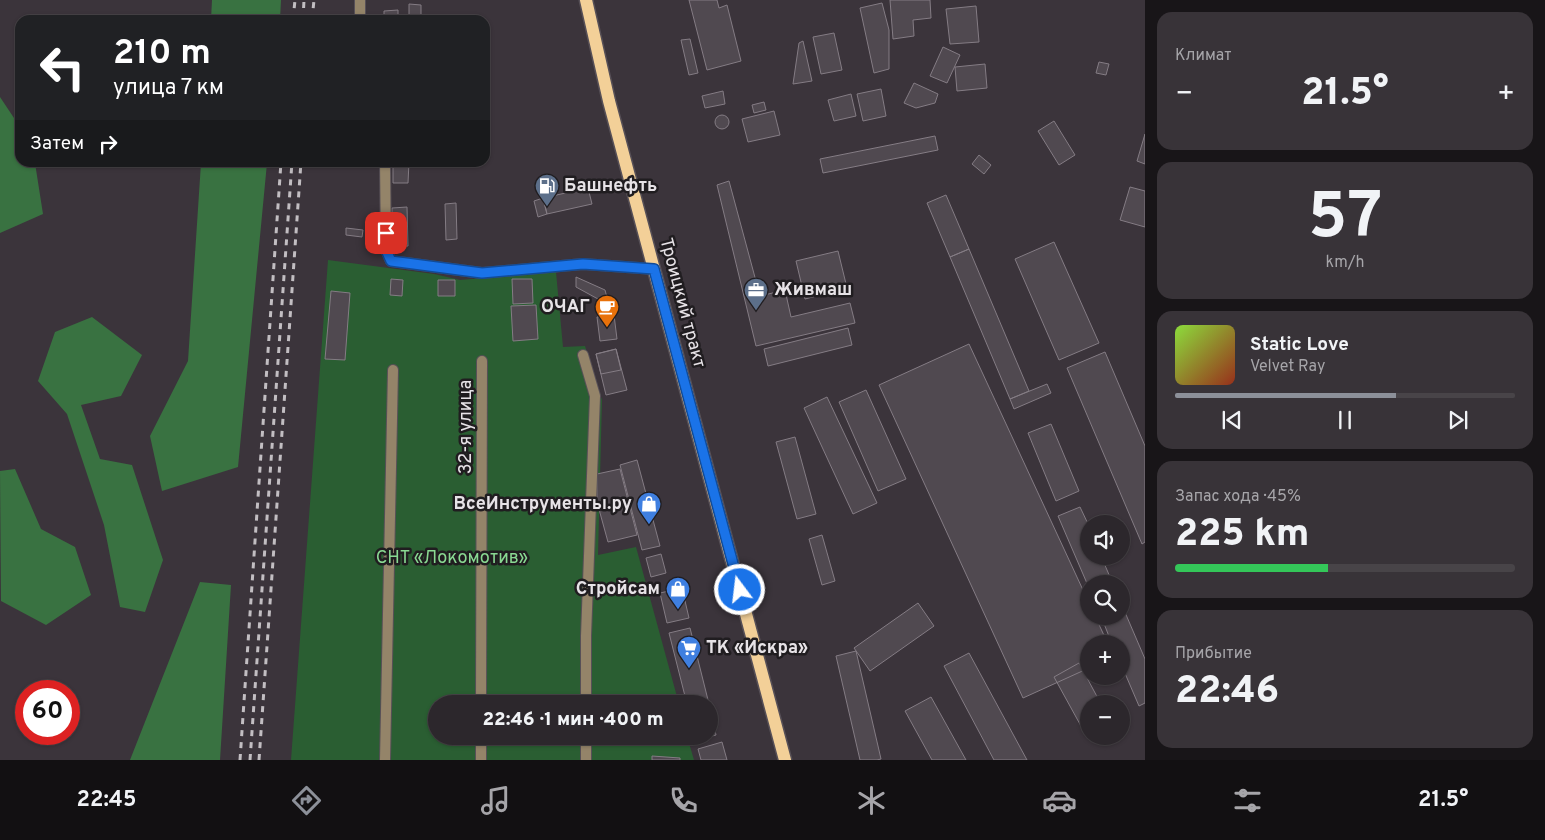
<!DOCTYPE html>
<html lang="ru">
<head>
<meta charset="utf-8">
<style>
  body { margin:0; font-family:Overpass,sans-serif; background:#383338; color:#f1f3f6; height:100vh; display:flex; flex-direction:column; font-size:19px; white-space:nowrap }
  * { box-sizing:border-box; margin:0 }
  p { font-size:16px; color:#a6a5a9 }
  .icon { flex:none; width:28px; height:28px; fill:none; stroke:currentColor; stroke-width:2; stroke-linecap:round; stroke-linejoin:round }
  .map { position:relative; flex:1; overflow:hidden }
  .drawer { display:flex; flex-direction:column; gap:12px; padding:12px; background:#181518; width:400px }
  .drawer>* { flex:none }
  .top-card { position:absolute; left:15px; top:15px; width:475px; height:152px; border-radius:15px; box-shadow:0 1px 4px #0004,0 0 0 1px #484448; background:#202124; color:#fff; overflow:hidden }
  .buttons { position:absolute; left:1080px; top:515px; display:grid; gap:10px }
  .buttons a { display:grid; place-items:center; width:50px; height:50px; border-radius:50%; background:#2c272c; box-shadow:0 1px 4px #0004,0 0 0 1px #484448; font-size:25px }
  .speed { position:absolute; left:15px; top:680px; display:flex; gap:10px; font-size:25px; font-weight:700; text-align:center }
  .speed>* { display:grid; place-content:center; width:65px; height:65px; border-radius:50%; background:#2c272c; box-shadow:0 1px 4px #0004,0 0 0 1px #484448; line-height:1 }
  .speed .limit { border:8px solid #d22; background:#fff; color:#111 }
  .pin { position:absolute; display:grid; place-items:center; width:42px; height:42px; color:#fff; margin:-21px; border-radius:10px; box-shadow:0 2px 8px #0006 }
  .me { position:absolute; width:55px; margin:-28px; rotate:345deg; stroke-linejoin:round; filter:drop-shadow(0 0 4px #0008) }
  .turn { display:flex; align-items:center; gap:18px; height:105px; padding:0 15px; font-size:22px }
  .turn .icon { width:65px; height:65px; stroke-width:2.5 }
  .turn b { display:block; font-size:35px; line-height:42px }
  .then { display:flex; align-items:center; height:48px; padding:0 15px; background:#0003; gap:10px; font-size:19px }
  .big { font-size:38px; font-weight:800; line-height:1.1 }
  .drawer .widget { flex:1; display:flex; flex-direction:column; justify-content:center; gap:8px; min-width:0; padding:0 18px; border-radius:15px; background:#383338 }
  .drawer .dial { align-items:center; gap:0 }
  .dial b { font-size:65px; line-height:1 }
  .song { display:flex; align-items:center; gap:15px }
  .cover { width:60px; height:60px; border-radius:8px; background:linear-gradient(135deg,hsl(90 70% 55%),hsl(10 70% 35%)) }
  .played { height:5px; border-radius:2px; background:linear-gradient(90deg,#8c9099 65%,#484448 65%) }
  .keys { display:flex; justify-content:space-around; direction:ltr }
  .heat { display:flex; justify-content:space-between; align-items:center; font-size:28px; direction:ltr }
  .charge { height:8px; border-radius:4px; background:linear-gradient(90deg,#34c759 45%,#484448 0) }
  .trip { position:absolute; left:428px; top:695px; width:290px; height:50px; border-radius:25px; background:#2c272c; box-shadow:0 1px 4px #0004,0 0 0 1px #484448; font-weight:800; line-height:50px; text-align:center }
  .dock { display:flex; height:80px; justify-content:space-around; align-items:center; background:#121012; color:#a6a5a9 }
  .dock .icon { width:35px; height:35px }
  .dock .active { color:#8c9099 }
  .dock b { font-size:22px; color:#f1f3f6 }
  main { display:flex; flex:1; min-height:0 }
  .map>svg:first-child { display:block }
</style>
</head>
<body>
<main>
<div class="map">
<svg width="1145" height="760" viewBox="0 0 1145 760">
  <rect width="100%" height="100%" fill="#3b343b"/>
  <!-- green -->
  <path fill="#2a5e32" d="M328 260 434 274 460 280 556 272 563 347 585 346 602 400 598 555 636 547 679 704H436V736H687L694 760H291Z"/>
  <!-- forest -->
  <path fill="#397241" d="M212 0H281L280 20H211Z
    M0 97 20 127V162L35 163 43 214 0 233Z
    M201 163H267L238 467 162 491 150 436 188 361Z
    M92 317 142 355 121 396 81 405 100 459 132 465 163 560 145 612 120 607 104 525 67 414 38 381 55 332Z
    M15 469 41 529 75 547 91 595 46 625 1 601 0 471Z
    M200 582 231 585 220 760H130Z"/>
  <!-- building -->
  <path fill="#504950" stroke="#847c84" d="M689 0H717L719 8 727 5 741 61 707 70Z
    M890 0H930L931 18 913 20 914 36 893 39Z
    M882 3 889 30V69L874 73 860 8Z
    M409 4 421 5V16L409 15Z
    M976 6 979 42 950 44 946 9Z
    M398 10V16L384 17V11Z
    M834 33 842 70 821 74 813 37Z
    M690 39 698 73 689 75 681 40Z
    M803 41 812 81 793 84 799 43Z
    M943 47 960 55 947 83 930 76Z
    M1099 62 1109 64 1106 75 1096 73Z
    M985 64 987 88 957 91 955 67Z
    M914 83 938 94 935 103 916 108 904 103Z
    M881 89 886 116 863 121 857 94Z
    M723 91 725 104 705 108 702 96Z
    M851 94 856 116 834 121 828 100Z
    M764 102 766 110 754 113 752 105Z
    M774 111 780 135 748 142 742 119Z
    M715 122a7 7 0 1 1 14 0a7 7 0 1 1-14 0Z
    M1054 121 1075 155 1059 165 1038 131Z
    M1145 134V164L1137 161Z
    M935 136 938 150 823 173 820 159Z
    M979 155 991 165 984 174 972 164Z
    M393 162H409L408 183H393Z
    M729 181 760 296 785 290 791 317 850 303 855 323 756 346 717 185Z
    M1130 187 1145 191V227L1120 220Z
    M588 188 592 204 547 214 543 198Z
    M946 195 969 249 950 257 927 203Z
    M543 198 547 214 538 217 534 201Z
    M456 203 457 239 446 240 445 204Z
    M407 207 408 246 392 247V208Z
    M346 228 363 230 362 237 346 235Z
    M1054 242 1099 343 1059 360 1015 259Z
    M969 249 1029 391 1010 399 950 257Z
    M838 251 847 288 805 299 796 261Z
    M576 277 605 290 609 305 602 307 598 299 576 287Z
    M391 279 403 280 402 296 390 295Z
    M512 279H532L533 303 513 304Z
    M438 280H455V296H438Z
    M331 291 350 293 345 360 325 359Z
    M536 305 538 339 513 341 511 306Z
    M614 315 617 339 600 341 597 317Z
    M848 328 852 345 768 366 764 349Z
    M969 344 1089 603V616H1095L1108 644H1089V668L1023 698 879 385Z
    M616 349 627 390 606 395 596 354Z
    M616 349 621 370 601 374 596 354Z
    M1105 352 1145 446V542L1142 544 1067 368Z
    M1047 384 1051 393 1014 409 1010 399Z
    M866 390 906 479 878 491 839 402Z
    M827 397 877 503 853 514 804 408Z
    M1051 424 1079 491 1056 501 1028 433Z
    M795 437 816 514 797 519 776 442Z
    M637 460 660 546 642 550 620 465Z
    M620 469 637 535 608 542 597 502V474Z
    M1080 507 1089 526V556H1101L1113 584H1089V588L1058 516Z
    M822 535 835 581 822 585 809 539Z
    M661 554 666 573 651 577 646 558Z
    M682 588 689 618 667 623 660 593Z
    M918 603 934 626 870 671 854 648Z
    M1121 603 1145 659V703L1139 706 1121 664V644H1112L1101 616H1121Z
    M690 628 709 704H687L669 633Z
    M856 651 881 759 877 760H860L836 656Z
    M969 653 1027 760H994L944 666Z
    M1079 663 1101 704H1089V736L1087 737 1054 677Z
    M931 697 966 760H932L905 711Z
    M709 704 716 735 696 740 695 736H709Z
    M722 742 727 760H701L698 749Z
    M652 756 680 758V760H652Z"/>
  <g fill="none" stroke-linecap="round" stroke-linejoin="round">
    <defs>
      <path id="street" d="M360 0V20
        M385 162 386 250 391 261 482 273 583 264 654 269
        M583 355 595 396 586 636V704
        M481 704 482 361
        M586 736V760
        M385 760 393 370
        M481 760V736"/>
      <path id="primary" d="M586 0 609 101 785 760"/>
    </defs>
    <!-- street casing -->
    <use href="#street" stroke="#575057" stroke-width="12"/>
    <!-- primary casing -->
    <use href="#primary" stroke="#575057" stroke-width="15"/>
    <!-- street -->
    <use href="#street" stroke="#948469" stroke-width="10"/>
    <!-- primary -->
    <use href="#primary" stroke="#f3d098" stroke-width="12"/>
    <!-- rail -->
    <path stroke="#c2bec2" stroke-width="3" stroke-dasharray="6 6" stroke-linecap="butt" d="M293 20 295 0
      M303 20 304 0
      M312 20 314 0
      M240 760 281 162
      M250 760 292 162
      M259 760 301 162"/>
  </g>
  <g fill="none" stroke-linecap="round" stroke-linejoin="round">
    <defs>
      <path id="route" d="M386 233V250L391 261 482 273 583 264 654 269 740 590"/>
    </defs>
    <!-- route casing -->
    <use href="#route" stroke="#114b97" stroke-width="12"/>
    <!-- route -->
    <use href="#route" stroke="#1a73e8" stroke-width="9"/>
  </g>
  <!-- icons -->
  <defs>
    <symbol id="fuel-pin" viewBox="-11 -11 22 30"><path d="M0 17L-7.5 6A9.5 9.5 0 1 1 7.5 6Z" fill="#5c6f8a" stroke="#201d20"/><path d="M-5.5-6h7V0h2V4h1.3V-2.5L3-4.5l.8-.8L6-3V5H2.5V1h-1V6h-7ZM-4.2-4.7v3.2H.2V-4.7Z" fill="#fff"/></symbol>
    <symbol id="office-pin" viewBox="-11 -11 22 30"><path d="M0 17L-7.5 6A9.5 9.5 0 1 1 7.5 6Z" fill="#5c6f8a" stroke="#201d20"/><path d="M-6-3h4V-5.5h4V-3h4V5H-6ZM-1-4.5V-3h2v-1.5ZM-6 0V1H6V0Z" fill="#fff"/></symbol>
    <symbol id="cafe-pin" viewBox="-11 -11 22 30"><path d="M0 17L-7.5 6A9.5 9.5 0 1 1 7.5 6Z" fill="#e8710a" stroke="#201d20"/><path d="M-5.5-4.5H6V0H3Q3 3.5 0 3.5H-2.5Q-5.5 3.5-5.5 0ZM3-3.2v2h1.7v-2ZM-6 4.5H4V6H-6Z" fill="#fff"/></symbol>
    <symbol id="shop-pin" viewBox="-11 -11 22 30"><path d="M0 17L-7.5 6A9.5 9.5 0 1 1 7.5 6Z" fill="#3f7fe0" stroke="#201d20"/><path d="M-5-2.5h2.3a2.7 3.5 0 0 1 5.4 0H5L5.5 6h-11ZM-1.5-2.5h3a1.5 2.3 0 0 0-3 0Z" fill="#fff"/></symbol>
    <symbol id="supermarket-pin" viewBox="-11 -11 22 30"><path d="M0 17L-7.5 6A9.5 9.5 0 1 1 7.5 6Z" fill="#3f7fe0" stroke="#201d20"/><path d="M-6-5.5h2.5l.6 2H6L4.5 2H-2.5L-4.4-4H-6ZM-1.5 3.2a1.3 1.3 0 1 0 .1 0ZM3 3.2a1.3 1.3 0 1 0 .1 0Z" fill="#fff"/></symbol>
  </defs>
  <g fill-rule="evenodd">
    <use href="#fuel-pin" x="533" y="172" width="28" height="38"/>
    <use href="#office-pin" x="742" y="276" width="28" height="38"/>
    <use href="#cafe-pin" x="593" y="293" width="28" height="38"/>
    <use href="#shop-pin" x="635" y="490" width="28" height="38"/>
    <use href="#shop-pin" x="664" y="575" width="28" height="38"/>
    <use href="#supermarket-pin" x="675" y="634" width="28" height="38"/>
  </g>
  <g text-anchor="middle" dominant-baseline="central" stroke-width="5" stroke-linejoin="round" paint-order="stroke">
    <!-- poi labels -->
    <g font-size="18" font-weight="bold" fill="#e7e3e7" stroke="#201d20" text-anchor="start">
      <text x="564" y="186">Башнефть</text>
      <text x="774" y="290">Живмаш</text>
      <text x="590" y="307" text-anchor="end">ОЧАГ</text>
      <text x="632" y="504" text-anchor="end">ВсеИнструменты.ру</text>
      <text x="660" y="589" text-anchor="end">Стройсам</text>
      <text x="706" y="648">ТК «Искра»</text>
    </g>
    <!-- street labels -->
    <g font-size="18" fill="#e7e3e7" stroke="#201d20">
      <text transform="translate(682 303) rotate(75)">Троицкий тракт</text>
      <text transform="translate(466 427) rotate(-90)">32-я улица</text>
    </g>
    <!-- park labels -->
    <g font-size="18" fill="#89d992" stroke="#201d20">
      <text x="452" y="558">СНТ «Локомотив»</text>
    </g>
  </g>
</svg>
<div class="buttons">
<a><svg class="icon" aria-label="sound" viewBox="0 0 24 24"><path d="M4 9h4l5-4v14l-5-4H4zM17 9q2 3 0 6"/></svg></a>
<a><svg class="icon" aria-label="search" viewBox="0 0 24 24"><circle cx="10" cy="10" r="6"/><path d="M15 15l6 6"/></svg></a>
<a>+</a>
<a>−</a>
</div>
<div class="speed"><div class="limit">60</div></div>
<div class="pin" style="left:386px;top:233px;background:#d93025"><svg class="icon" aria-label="arrive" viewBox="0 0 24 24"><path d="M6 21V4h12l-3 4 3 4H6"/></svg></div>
<svg class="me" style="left:740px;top:590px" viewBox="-20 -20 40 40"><circle r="17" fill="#1a73e8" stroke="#fff" stroke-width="3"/><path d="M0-11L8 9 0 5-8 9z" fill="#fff"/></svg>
<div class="trip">22:46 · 1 мин · 400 m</div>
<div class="top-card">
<div class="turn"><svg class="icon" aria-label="left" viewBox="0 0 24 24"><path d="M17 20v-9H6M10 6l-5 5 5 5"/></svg><div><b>210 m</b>улица 7 км</div></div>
<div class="then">Затем<svg class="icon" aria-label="right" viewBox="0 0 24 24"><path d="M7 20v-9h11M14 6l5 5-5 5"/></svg></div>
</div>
</div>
<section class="drawer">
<div class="widget"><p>Климат</p>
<div class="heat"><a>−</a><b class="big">21.5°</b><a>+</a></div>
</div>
<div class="widget dial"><b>57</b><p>km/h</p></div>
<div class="widget">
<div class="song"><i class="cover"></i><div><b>Static Love</b><p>Velvet Ray</p></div></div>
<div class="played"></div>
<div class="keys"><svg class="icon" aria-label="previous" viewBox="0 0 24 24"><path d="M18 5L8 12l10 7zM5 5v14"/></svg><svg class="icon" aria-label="pause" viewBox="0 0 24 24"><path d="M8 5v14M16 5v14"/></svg><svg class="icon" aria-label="next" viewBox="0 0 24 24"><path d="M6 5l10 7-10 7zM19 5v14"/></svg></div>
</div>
<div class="widget"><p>Запас хода · 45%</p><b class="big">225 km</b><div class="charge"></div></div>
<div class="widget"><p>Прибытие</p><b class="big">22:46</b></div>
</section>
</main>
<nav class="dock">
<b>22:45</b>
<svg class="icon active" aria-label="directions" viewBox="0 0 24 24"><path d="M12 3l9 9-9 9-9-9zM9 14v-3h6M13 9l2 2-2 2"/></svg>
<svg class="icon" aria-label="music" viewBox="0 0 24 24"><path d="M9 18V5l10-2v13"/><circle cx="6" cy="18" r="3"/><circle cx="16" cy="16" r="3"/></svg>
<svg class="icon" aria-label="phone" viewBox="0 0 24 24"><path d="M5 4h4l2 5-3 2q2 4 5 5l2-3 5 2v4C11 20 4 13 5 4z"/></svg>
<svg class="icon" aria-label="climate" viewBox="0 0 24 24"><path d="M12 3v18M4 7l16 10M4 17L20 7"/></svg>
<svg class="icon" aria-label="car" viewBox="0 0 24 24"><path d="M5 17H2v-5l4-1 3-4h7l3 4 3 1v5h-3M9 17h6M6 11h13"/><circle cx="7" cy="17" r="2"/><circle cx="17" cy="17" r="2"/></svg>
<svg class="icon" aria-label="filters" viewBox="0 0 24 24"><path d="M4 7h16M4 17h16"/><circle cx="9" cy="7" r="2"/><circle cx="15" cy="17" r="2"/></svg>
<b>21.5°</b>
</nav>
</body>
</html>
